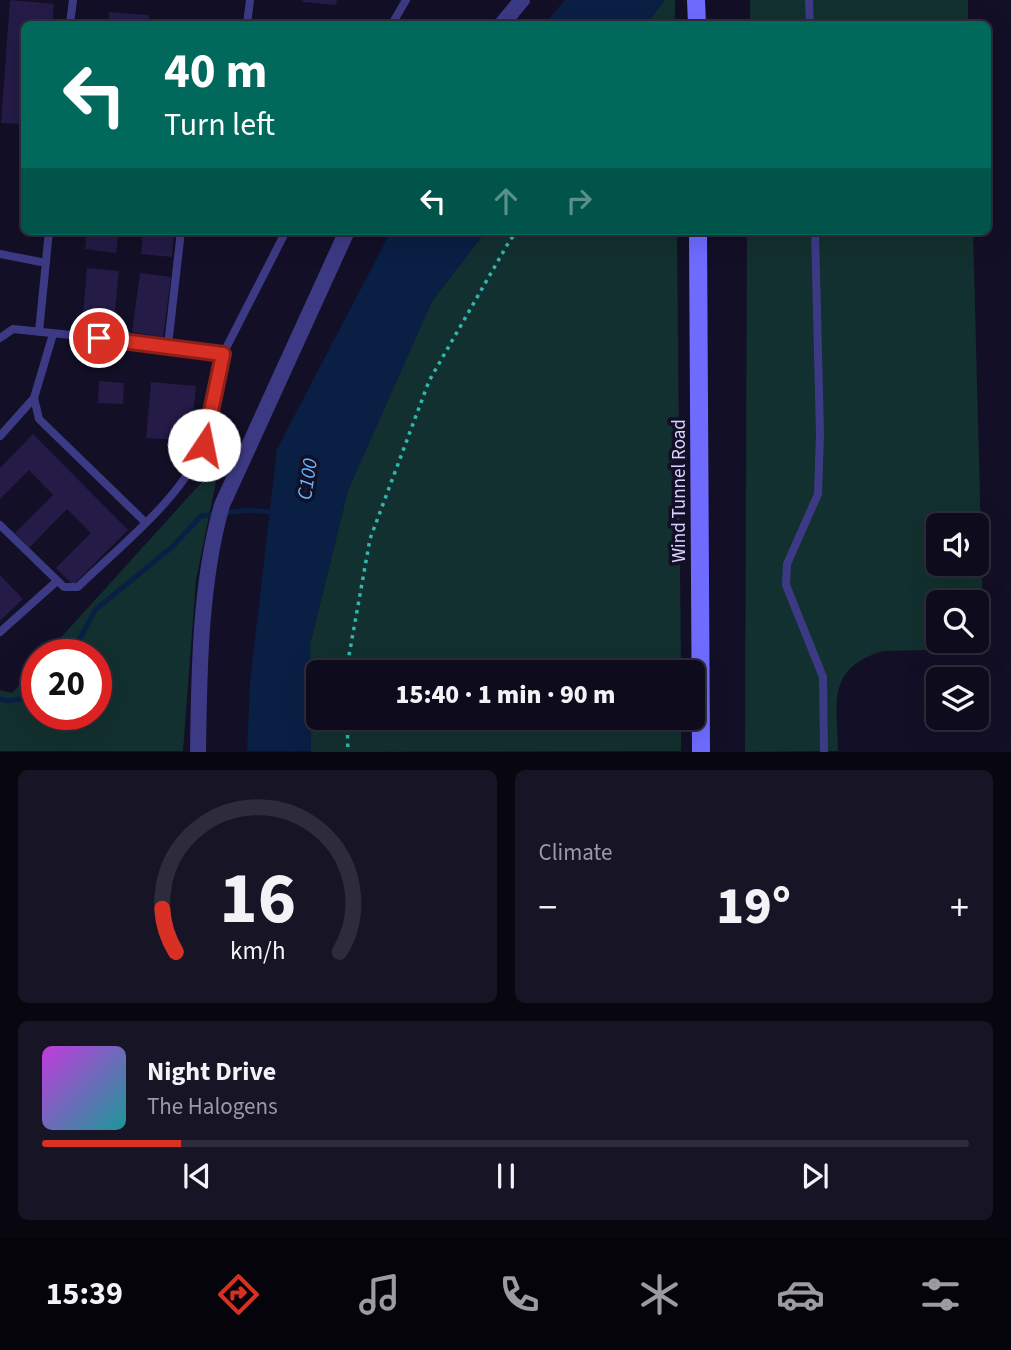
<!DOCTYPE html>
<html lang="en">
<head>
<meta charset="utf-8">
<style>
  body { margin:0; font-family:"Source Sans 3",sans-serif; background:#171425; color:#f1f3f6; height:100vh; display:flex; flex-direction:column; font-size:26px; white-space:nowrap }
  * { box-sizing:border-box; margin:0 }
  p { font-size:23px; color:#9b9ba3 }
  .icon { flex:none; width:38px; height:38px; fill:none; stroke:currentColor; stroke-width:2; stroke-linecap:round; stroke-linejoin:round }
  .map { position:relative; height:752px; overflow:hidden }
  .drawer { display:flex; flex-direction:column; gap:18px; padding:18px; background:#08060f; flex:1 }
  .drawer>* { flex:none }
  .guide { position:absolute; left:21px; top:21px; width:970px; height:214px; border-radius:10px; box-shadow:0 7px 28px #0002,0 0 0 2px #2e2b3b; background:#00695c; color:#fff; overflow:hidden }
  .fabs { position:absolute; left:926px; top:513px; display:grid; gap:14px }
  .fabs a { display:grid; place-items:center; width:63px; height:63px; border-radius:10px; background:#0e0b1c; box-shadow:0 7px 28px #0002,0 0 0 2px #2e2b3b; font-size:35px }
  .speed { position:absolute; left:21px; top:639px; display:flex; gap:14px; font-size:35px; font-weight:700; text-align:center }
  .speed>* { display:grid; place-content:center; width:91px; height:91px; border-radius:50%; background:#0e0b1c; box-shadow:0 7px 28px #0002,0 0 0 2px #2e2b3b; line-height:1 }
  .speed .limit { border:10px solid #d22; background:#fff; color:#111 }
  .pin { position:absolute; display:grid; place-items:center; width:60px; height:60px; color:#fff; margin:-30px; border:4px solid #fff; border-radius:50%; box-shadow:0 2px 7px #0007 }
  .me { position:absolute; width:77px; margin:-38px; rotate:11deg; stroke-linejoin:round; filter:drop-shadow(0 0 5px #0008) }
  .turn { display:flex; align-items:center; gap:24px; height:147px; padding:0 28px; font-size:32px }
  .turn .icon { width:91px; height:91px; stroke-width:2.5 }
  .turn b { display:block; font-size:49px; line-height:60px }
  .lanes { display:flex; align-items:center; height:66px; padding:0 28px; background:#0003; justify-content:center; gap:35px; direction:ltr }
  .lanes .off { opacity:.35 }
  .big { font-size:52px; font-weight:800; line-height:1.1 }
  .drawer .widget { flex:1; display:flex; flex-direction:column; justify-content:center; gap:10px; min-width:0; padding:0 24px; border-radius:10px; background:#171425 }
  .drawer .dial { align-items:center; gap:0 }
  .dial svg { height:182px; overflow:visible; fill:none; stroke:#2e2b3b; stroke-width:7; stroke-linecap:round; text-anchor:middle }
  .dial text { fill:#f1f3f6; stroke:none }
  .song { display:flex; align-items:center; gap:21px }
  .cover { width:84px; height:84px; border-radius:10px; background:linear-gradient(135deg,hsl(290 70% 55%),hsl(180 70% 35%)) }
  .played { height:7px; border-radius:4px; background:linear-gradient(90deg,#d93025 15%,#2e2b3b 15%) }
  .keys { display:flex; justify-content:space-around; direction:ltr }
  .heat { display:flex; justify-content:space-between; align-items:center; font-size:38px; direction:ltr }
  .drawer .tiles { flex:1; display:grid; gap:18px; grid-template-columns:1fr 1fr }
  .widget:last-child { grid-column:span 2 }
  .trip { position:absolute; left:306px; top:660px; width:399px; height:70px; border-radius:10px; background:#0e0b1c; box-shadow:0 7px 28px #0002,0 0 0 2px #2e2b3b; font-weight:800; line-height:70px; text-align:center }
  .tabs { display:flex; height:112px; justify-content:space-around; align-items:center; background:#06040b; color:#9b9ba3 }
  .tabs .icon { width:49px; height:49px }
  .tabs .current { color:#d93025 }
  .tabs b { font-size:32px; color:#f1f3f6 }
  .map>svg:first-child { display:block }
</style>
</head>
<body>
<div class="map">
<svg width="1011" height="752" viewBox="0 0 1011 752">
  <rect width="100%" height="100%" fill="#130f26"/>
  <!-- green -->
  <path fill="#12302f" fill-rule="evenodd" d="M665 0H675V24H646Z
    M750 0H968V24H750Z
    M486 231H677L681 672H318V718H681V751L311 752 310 644 348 490 432 301Z
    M747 231H973L984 649 883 651C826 668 837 703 838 751L745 752ZM938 525H976V564H938ZM938 602H976V640H938Z
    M220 462 196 580 183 751H0V690L12 693 37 665V714H96V654H46Z"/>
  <!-- water -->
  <path fill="#0a1f44" d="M565 0H665L646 24H544Z
    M391 231H486L432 301 348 490 310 644 311 751H247L250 683 277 449Z"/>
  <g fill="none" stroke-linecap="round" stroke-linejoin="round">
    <!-- stream -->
    <path stroke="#0a1f44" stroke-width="5" d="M72 654 95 610 172 547 201 516 248 510 270 512
      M0 699 9 701 37 696"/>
  </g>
  <!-- building -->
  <path fill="#241b47" d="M10 0 54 4 52 24H24V124L1 123Z
    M303 0H337L336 5 303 2Z
    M109 12 149 15 148 24H109Z
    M189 20 218 23V24H188Z
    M87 231H119L116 253 85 249Z
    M143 231H174L172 257 141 254Z
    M87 268 119 271 113 329 82 325Z
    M140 273 171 277 163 337 132 332Z
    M99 381 124 383 123 404 98 403Z
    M151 382 196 386 191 441 146 438Z
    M33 434 128 530 73 585 56 568 91 533 67 509 29 548 15 533 53 495 29 470 0 499V468Z
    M0 575 23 599 0 621Z"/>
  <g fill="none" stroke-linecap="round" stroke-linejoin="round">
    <!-- path -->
    <path stroke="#2fb8b0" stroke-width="3.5" stroke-dasharray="3.5 5" stroke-linecap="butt" d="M346 672 370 539 429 381 510 240 518 231
      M347 718 348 752"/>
    <!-- lane -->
    <path stroke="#3d3a85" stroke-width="8" d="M809 0 810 24
      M70 24 73 0
      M247 24 250 0
      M392 24 406 0
      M815 231 820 434 818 494 787 564 786 585 823 677 824 752
      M0 254 46 263
      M39 332 49 231
      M53 334 34 398 39 419 145 522
      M0 338 13 329 168 345 223 354
      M168 345 181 231
      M0 436 34 398
      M0 525 64 587H78C120 546 180 500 204 445L223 354 286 231
      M0 632 57 581"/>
    <!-- street -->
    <path stroke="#3d3a85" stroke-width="16" d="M502 24 522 0
      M198 752C199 671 200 582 222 505L347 231"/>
    <!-- secondary -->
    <path stroke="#6f6bff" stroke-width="18" d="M696 0 697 24
      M698 231 701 752"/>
  </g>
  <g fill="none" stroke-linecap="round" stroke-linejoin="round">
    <defs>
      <path id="route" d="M99 338 223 354 204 445"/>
    </defs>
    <!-- route casing -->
    <use href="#route" stroke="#8d1f18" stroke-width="18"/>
    <!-- route -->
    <use href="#route" stroke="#d93025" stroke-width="12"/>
  </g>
  <g text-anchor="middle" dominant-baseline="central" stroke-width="7" stroke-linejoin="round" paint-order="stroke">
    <!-- street labels -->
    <g font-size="19" fill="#d9d4ff" stroke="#130f26">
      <text transform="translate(679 491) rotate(-90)">Wind Tunnel Road</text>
    </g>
    <!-- water labels -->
    <g font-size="21" font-style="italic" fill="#62b6ff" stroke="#130f26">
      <text transform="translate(307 479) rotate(-81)">C100</text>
    </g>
  </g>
</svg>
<div class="fabs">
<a><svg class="icon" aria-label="sound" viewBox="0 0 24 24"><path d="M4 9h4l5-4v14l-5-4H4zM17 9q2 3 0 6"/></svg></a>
<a><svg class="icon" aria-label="search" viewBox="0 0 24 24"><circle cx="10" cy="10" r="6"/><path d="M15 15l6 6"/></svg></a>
<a><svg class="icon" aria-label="layers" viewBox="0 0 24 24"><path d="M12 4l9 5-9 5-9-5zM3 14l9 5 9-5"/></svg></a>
</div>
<div class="speed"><div class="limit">20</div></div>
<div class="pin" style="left:99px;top:338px;background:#d93025"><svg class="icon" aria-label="arrive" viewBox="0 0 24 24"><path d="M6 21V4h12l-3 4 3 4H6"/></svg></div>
<svg class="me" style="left:204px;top:445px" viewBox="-20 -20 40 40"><circle r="19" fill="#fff"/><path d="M0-13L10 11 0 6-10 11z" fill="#d93025"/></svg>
<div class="trip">15:40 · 1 min · 90 m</div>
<div class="guide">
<div class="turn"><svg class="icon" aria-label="left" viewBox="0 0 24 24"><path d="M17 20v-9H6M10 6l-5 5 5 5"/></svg><div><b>40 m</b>Turn left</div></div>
<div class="lanes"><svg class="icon" aria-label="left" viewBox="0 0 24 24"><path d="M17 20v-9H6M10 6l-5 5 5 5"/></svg><svg class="icon off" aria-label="ahead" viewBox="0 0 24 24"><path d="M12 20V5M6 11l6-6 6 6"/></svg><svg class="icon off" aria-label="right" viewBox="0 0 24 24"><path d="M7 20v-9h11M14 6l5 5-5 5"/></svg></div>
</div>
</div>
<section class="drawer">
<div class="tiles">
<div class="widget dial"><svg viewBox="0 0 100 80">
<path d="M14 69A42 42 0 1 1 86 69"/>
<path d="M14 69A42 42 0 0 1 8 50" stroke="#d93025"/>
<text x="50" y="56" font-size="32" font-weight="700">16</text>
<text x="50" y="72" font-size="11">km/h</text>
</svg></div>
<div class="widget"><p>Climate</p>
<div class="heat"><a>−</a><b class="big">19°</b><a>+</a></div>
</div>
<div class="widget">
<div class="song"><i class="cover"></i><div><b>Night Drive</b><p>The Halogens</p></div></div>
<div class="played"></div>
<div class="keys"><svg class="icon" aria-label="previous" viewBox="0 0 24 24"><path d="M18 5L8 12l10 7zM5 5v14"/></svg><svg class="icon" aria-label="pause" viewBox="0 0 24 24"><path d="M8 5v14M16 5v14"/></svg><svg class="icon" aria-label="next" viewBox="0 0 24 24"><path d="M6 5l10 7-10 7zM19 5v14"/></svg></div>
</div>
</div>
</section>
<nav class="tabs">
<b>15:39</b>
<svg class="icon current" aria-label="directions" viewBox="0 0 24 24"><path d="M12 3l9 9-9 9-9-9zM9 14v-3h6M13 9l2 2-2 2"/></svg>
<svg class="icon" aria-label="music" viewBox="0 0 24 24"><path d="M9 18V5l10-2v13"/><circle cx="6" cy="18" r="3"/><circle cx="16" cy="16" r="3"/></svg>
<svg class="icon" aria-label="phone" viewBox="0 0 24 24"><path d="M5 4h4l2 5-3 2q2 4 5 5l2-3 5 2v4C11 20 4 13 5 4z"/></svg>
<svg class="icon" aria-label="climate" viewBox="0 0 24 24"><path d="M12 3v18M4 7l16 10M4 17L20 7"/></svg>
<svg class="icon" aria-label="car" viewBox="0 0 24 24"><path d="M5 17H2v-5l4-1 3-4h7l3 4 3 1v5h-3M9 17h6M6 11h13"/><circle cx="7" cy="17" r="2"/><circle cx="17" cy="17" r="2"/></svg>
<svg class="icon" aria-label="filters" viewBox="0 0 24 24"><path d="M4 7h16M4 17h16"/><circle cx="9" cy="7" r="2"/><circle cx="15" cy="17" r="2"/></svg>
</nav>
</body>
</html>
